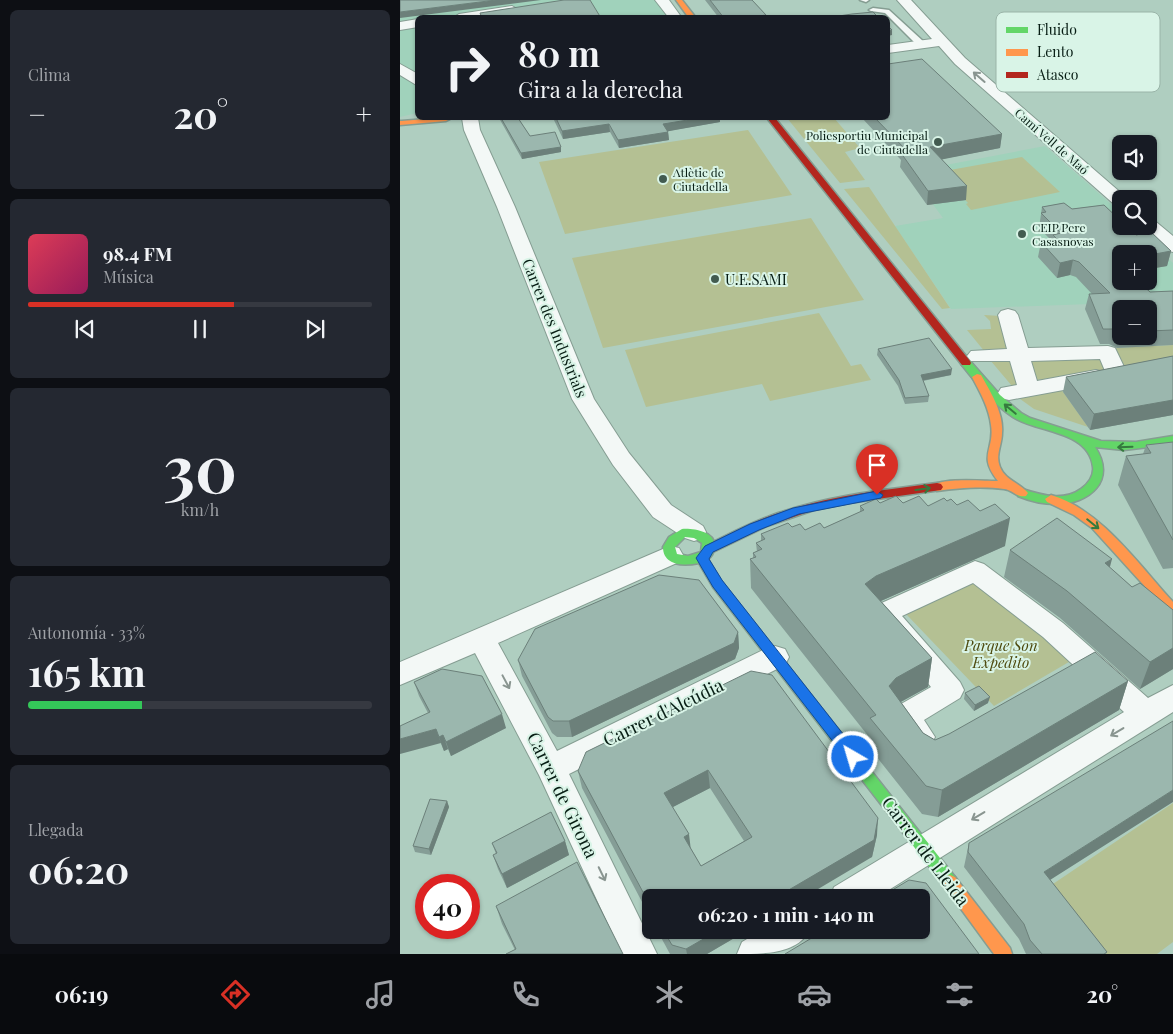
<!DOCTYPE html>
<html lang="es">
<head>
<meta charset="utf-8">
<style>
  body { margin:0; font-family:"Playfair Display",serif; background:#242831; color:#f1f3f6; height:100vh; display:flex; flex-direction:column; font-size:19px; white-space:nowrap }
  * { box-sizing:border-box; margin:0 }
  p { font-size:16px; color:#9ea1a6 }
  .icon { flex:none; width:28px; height:28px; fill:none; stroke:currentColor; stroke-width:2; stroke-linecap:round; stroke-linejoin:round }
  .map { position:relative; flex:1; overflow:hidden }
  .side { display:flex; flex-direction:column; gap:10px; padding:10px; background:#0d0f14; width:400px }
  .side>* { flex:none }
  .hud { position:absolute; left:15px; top:15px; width:475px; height:105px; border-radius:8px; box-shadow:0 1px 4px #0004; background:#171b24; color:#f1f3f6; overflow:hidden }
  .buttons { position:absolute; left:712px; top:135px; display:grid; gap:10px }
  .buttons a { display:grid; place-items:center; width:45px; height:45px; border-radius:8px; background:#171b24; box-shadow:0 1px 4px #0004; font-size:25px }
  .speed { position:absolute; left:15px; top:874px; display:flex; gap:10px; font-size:25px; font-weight:700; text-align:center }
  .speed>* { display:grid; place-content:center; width:65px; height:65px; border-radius:50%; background:#171b24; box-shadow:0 1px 4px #0004; line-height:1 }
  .speed .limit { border:8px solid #d22; background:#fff; color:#111 }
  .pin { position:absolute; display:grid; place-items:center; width:42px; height:42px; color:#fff; margin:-51px -21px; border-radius:50% 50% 50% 0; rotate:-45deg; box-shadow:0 0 5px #0007 }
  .pin .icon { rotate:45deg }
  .me { position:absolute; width:55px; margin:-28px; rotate:322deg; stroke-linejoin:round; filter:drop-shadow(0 0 4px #0008) }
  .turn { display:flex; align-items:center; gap:18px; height:105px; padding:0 20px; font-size:22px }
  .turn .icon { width:65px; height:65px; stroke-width:2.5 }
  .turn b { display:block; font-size:35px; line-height:42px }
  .big { font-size:38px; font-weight:700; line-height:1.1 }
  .side .widget { flex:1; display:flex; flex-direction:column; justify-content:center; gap:8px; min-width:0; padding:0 18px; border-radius:8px; background:#242831 }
  .side .dial { align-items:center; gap:0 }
  .dial b { font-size:65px; line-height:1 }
  .song { display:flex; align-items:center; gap:15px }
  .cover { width:60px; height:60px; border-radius:8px; background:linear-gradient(135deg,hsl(350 70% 55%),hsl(330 70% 35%)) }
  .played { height:5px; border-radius:2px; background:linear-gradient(90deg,#d93025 60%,#363941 60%) }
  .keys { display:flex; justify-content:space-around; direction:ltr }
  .heat { display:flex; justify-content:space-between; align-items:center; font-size:28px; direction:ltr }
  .charge { height:8px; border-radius:4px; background:linear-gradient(90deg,#34c759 33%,#363941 0) }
  .trip { position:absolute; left:242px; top:889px; width:288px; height:50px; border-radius:8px; background:#171b24; box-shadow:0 1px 4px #0004; font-weight:700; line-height:50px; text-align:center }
  .dock { display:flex; height:80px; justify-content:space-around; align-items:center; background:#090b0e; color:#9ea1a6 }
  .dock .icon { width:35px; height:35px }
  .dock .on { color:#d93025 }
  .dock b { font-size:22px; color:#f1f3f6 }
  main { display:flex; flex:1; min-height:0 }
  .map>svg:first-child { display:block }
</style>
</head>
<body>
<main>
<section class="side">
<div class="widget"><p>Clima</p>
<div class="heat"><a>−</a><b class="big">20°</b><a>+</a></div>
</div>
<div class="widget">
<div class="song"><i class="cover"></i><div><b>98.4 FM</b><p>Música</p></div></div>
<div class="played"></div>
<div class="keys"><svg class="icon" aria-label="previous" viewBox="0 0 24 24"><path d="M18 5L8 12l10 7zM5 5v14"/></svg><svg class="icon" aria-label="pause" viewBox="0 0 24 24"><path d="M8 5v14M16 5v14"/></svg><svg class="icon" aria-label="next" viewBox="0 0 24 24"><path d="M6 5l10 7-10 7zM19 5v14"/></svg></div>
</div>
<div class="widget dial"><b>30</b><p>km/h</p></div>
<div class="widget"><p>Autonomía · 33%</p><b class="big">165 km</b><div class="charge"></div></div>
<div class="widget"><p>Llegada</p><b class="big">06:20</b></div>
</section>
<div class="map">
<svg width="773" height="954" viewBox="0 0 773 954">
  <rect width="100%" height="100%" fill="#afcec0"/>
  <!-- built -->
  <path fill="#a0d2bb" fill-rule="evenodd" d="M0 0H268L282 17 18 18 17 113 0 117Z
    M645 146 721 213V226H735L773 263V301L551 309 495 226 543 218 509 172ZM721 254H749V281H721Z"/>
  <!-- green -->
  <path fill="#b4c093" d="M387 118H434L460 148 445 152 465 180 440 183Z
    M348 130 392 195 165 234 139 162Z
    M622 157 660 192 571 210 566 204 568 203 539 172Z
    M469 187 550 308 542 309 444 189Z
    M411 218 464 300 203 348 172 258Z
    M419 313 451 366 461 364 471 380 370 401 362 384 246 407 225 350Z
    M584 315 601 316 612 351 585 352 567 330 591 329 590 321Z
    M773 345V359L722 369 714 348Z
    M704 357 709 369 637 380 629 358Z
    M615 359 624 385 612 386 590 360Z
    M661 389 688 427 634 409 616 396Z
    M571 578 674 659 594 706 506 614Z
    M773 803V942L757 954H696L644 890Z"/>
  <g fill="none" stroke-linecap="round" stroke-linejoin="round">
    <defs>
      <path id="lane" d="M460 0H469L466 2Z
        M473 8 489 10 524 42V46H518L485 13 471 11 469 10Z"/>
      <path id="street" d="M255 0H269L282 18H269Z
        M497 0H511L565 58 728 199H721V206L715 205 555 64 539 46 488 53V45L532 39Z
        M112 6 119 10 117 13 89 18H53L59 14Z
        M18 19V27L0 30V22Z
        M0 64 18 74V86L0 75Z
        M62 118H78L80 130 115 207 194 399 229 453 271 505 303 526 306 532 303 538 294 541 285 538 253 517 213 465 172 399 97 207 64 130Z
        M749 220 755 221 773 236V252L766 250 743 229 741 226H749Z
        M608 309 615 311 618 315 628 348 708 346 715 348 727 373 724 378 716 380 708 378 700 359 631 361 637 381 696 370 704 372 707 377 704 382 696 384 609 400 601 398 598 393 601 388 617 385 610 361H571L567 356 571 351 607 349 598 315 601 311Z
        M270 546 279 548 283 555 279 562 98 643 157 751 365 649 375 646 385 649 389 657 385 665 169 774 257 954H222L139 775 75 653 0 685V662Z
        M575 561 584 564 663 623 748 698 773 685V712L476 898H430L434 887 724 712 643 637 573 583 502 616 560 682 564 690 560 698 524 720 535 737 530 746C509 753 498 735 489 717L494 708 531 687 471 613 475 606Z
        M362 930H410C397 954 365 954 337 954L342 942Z"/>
      <path id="fast" d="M566 360 570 361 600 395 621 413 630 418 701 441 736 442 773 436V444L724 450 695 447C717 480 690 504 656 504 643 504 630 501 618 496L616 493 618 490 622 489C641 495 663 502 681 489 688 484 694 476 693 467 689 430 637 433 613 417 593 404 577 384 562 365L561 363 562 361Z
        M282 529C294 528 317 532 314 548 313 553 313 555 308 559L321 581 555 877 558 882 555 887 550 889 545 887 313 587 299 563C284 566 263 566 263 547L269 537ZM285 537 294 538 302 543 301 552 288 556 277 554 275 547Z"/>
      <path id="slow" d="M276 0H282L296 18H289Z
        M38 118 50 119 46 121 0 125V121H2Z
        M577 374 581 375C590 391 604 413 602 433 602 445 595 455 600 467 605 480 620 483 628 493L626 496C617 498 613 490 604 489 584 486 557 488 537 491L531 487C539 477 584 481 598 481 577 455 595 450 591 425 589 408 580 392 572 377Z
        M651 495C700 509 739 565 773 602V615L769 613 692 528 674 515 647 502 645 499Z
        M550 875 555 877 610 948 612 954H594L545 887 542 882 545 877Z"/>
      <path id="jam" d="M367 118H375L570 361 571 363 570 365H562Z
        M537 483 541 484 543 487 541 490 449 503 414 510 367 526 313 552H305L303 549 305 546C330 534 355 520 382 512 432 495 485 490 537 483Z"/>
    </defs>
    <!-- lane casing -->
    <use href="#lane" stroke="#859d92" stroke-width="3"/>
    <!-- street casing -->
    <use href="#street" stroke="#859d92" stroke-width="2"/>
    <!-- fast casing -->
    <use href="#fast" stroke="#859d92" stroke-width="3"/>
    <!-- slow casing -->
    <use href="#slow" stroke="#859d92" stroke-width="3"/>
    <!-- jam casing -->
    <use href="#jam" stroke="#859d92" stroke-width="3"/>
    <!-- lane -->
    <use href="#lane" fill="#f3f8f6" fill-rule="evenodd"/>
    <!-- street -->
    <use href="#street" fill="#f3f8f6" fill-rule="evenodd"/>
    <!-- fast -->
    <use href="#fast" fill="#63d668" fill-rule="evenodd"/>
    <!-- slow -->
    <use href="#slow" fill="#ff974d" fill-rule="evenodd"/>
    <!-- jam -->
    <use href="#jam" fill="#b3261e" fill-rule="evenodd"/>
  </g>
  <!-- wall -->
  <path fill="#859d96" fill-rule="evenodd" d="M305 0H352L366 15V18H319Z
    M99 118H118L130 136 161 147V152L122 159Z
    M153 118H320V122L268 131 269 140 219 148 210 132 163 139Z
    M462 118H488L602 134 600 148 542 159 566 200 527 205 500 167 501 160Z
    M664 203 672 209 704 205 721 221V226H727L736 235 751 232 771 251 767 266 755 268 754 272 749 273V254H721V281H738L750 292 773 291V345L717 348 709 344H700L685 309 689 294H692L676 277 670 275 657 278 638 257 641 242 651 240 639 228 642 207ZM721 309H749V336H721Z
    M478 349 551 375 523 381 529 396 528 402 505 404 498 386 477 355Z
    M773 356V415L690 430 663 392 666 377Z
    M773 442V568L763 569 718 485 726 456 743 454 746 445Z
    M547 501 605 546 481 601 532 658 528 687 501 702 523 733 535 740 728 681 719 710 538 817 522 814 468 746 469 737 351 588 350 559 353 558V553L357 552 356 543 361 541V534L392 527 405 530 424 528 460 512V506L480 503H503L528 506Z
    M610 550 710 568 732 587 773 610V669L740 689 660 618 604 577Z
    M338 632 339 648 335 659 172 737H157L152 733 122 676 118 660Z
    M351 671 477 835 472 857 251 898V919L182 788 178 771ZM310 788 344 841 301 866 290 847 273 807Z
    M14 682 106 728 51 756 48 749 44 751 28 713 19 696Z
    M565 693 588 703 574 711 564 699Z
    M47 801 49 807 31 855 15 852 13 846Z
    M165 841 169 855 107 888 98 869 93 855 96 854 92 843Z
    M569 843 650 880 707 952 706 954H626L619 939 564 867Z
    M96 906 223 954 115 950 102 924Z
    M257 930H348L307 954H270Z"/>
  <!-- shaded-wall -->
  <path fill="#6c807a" d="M96 0H141L0 18V12Z
    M366 15V18H346Z
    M492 30V35L488 36V31Z
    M300 118H320V122L264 132 263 124Z
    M209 124 210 132 163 139 162 131Z
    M268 132 269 140 219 148 218 140Z
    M602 134 600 148 529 162 530 147Z
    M161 147V152L122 159 121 153Z
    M567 186 566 200 527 205 528 191Z
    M771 251 767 266 755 268 754 272 749 273V259L755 254Z
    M673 260 670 275 657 278 660 263Z
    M552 369 551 375 520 381 521 375Z
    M773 400V415L690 430 694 414Z
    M610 518 605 546 474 604 465 584 476 576Z
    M712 559 705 586V563Z
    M338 632 339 648 335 659 172 737 169 721Z
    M773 648V669L740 689 750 662Z
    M532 658 528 687 493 706 489 686 496 678Z
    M728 681 719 710 538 817 542 790Z
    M590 697 588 703 574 711 575 705Z
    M102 714 106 728 51 756 46 742Z
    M36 729 41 743 0 754V739Z
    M43 735 48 749 44 751 39 737Z
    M308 770 310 788 267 810 264 793Z
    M773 790V802L639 887 644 872Z
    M47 801 49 807 31 855 29 849Z
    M478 818 477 835 472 857 403 898H375Z
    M289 834 291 851 284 837Z
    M165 841 169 855 107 888 102 874Z
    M319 930H348L307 954H287L286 949Z"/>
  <!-- building -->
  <path fill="#9bb7ae" stroke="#6c807a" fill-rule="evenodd" d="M0 0H96L0 12Z
    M164 0H190L201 18H82L80 13Z
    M310 0H352L366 15 346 18H324Z
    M473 12 479 18H426L452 14Z
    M488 26 492 30 488 31Z
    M522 59 602 134 530 147 567 186 528 191 501 153 508 152 475 118H488V64Z
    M101 118H118L130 136 155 132 161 147 121 153Z
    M156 118H300L263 124 268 132 218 140 209 124 162 131Z
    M664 203 672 209 704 205 721 221V226H727L736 235 751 232 771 251 755 254 758 257 749 259V254H721V281H738L750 292 773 291V330L749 331V309H721V332L712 329H703L689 294 710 293 679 262 673 260 660 263 641 242 657 239 653 235 661 233 641 213 646 212 642 207Z
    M529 338 552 369 521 375 529 396 505 398 499 380 478 349Z
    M773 356V400L694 414 666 377Z
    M773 442V540L726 456 751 453 746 445Z
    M496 496 503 503 519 496 528 506 544 498 547 501 551 499 557 505 568 500 580 511 595 504 610 518 476 576 465 584 532 658 496 678 489 686 523 733 535 740 549 734 695 652 728 681 542 790 526 786 470 718 476 715 350 559 356 557 353 553 362 549 356 543 365 539 361 534 388 523 392 527 400 524 405 530 420 523 424 528 464 510 460 506 476 499 480 503Z
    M657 518 712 559 705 563 732 587 740 583 773 610V648L750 662 667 591 610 550Z
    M259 575 299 580 338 632 334 643 169 721H153L148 717 118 660 135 629Z
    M42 669 82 676 102 714 46 742 43 735 39 737 36 729 0 739V726L30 712 14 682Z
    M351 671 372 675 478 818 474 840 375 898H251V907L178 771 186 752ZM308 770 352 837 301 866 284 837 289 834 264 793Z
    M579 686 590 697 575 705 565 693Z
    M773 721V790L644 872 707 952 704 954H642L630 940 624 924 568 852 569 843Z
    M30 799 47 801 29 849 13 846Z
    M151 812 165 841 102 874 93 855 97 853 92 843Z
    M177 862 223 954H106L116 949 96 906Z
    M509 880 526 883 579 954H385L425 930H521V898H479Z
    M263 930H319L286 949 272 945Z"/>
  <!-- one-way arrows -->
  <defs><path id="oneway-shaft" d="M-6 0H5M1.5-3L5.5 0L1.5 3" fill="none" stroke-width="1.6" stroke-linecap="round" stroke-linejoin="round" transform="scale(1.25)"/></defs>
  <g stroke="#899590">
    <use href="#oneway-shaft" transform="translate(579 77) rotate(-139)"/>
    <use href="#oneway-shaft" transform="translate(106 682) rotate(62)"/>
    <use href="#oneway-shaft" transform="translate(717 732) rotate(149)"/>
    <use href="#oneway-shaft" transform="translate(578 816) rotate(149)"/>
    <use href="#oneway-shaft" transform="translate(202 874) rotate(64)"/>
  </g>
  <g stroke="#357a3e">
    <use href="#oneway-shaft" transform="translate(610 409) rotate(-140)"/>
    <use href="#oneway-shaft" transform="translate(725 447) rotate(178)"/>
    <use href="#oneway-shaft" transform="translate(523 489) rotate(-8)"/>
    <use href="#oneway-shaft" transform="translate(693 524) rotate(39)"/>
  </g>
  <!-- route -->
  <path fill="#1a73e8" stroke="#114b97" d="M477 491 483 495 481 498 399 514 359 530 313 552 309 559 322 580 458 753 461 757 458 761 453 763 448 761 313 587 296 558 305 546 350 524 393 508Z"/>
  <!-- markers -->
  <g fill="#425b50" stroke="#d9f4e7" stroke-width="2">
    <circle cx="538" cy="142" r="5"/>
    <circle cx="263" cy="179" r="5"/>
    <circle cx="622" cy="234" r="5"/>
    <circle cx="315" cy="279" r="5"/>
  </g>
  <g text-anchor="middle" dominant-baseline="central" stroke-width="4" stroke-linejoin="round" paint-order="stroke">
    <!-- far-poi labels -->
    <g font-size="12" fill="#071d14" stroke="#d9f4e7" text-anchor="start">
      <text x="528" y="135" text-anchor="end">Poliesportiu Municipal<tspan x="528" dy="14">de Ciutadella</tspan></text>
      <text x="273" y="172">Atlètic de<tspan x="273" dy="14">Ciutadella</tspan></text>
      <text x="632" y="227">CEIP Pere<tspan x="632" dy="14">Casasnovas</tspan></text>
    </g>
    <!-- far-street labels -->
    <g font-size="12" fill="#071d14" stroke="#d9f4e7">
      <text transform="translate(652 141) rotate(41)">Camí Vell de Maó</text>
    </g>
    <!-- poi labels -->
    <g font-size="15" fill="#071d14" stroke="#d9f4e7" text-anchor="start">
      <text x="325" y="279">U.E.SAMI</text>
    </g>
    <!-- street labels -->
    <g font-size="15" fill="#071d14" stroke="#d9f4e7">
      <text transform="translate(155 328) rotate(68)">Carrer des Industrials</text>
    </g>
    <!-- park labels -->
    <g font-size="15" font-style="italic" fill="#4d490d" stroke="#d9f4e7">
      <text x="601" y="645">Parque Son<tspan x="601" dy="17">Expedito</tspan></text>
    </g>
    <!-- near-street labels -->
    <g font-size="18" fill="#071d14" stroke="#d9f4e7">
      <text transform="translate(263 712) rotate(-26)">Carrer d'Alcúdia</text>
      <text transform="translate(163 795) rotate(64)">Carrer de Girona</text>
      <text transform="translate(526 851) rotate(53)">Carrer de Lleida</text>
    </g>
  </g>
  <!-- legend -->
  <rect x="596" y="12" width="164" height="80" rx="8" fill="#d9f4e7" stroke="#9ab4a8" stroke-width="1"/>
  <rect x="606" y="27" width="22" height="6" fill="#63d668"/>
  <rect x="606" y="49" width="22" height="7" fill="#ff974d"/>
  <rect x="606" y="72" width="22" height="6" fill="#b3261e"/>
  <g font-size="14" fill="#071d14">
    <text x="637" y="35">Fluido</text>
    <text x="637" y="57">Lento</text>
    <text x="637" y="80">Atasco</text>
  </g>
</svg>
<div class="buttons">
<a><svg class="icon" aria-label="sound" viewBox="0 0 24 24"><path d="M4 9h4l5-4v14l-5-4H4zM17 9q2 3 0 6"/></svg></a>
<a><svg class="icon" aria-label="search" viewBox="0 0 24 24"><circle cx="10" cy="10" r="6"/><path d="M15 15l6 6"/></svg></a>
<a>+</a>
<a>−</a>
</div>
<div class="speed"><div class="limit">40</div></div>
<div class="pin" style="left:477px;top:495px;background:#d93025"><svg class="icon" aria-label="arrive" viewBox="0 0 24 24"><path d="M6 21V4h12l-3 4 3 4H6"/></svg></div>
<svg class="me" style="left:453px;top:757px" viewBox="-20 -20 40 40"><circle r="17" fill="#1a73e8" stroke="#fff" stroke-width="3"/><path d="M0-11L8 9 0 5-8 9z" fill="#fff"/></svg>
<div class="trip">06:20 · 1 min · 140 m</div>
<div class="hud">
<div class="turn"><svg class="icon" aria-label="right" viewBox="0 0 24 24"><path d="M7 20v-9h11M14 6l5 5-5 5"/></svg><div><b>80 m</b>Gira a la derecha</div></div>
</div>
</div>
</main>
<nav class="dock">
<b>06:19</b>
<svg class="icon on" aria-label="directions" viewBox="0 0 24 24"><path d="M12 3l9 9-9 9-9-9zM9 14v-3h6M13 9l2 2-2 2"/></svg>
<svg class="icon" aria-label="music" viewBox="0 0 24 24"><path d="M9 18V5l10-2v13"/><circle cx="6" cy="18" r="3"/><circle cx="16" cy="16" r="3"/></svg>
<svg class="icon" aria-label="phone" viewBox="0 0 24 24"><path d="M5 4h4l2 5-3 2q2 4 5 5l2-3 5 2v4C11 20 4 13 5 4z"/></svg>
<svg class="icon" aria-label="climate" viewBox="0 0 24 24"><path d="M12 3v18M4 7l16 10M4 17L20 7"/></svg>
<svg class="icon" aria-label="car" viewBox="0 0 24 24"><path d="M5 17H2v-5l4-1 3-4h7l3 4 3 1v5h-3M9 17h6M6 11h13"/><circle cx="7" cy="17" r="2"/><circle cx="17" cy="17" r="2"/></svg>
<svg class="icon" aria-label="filters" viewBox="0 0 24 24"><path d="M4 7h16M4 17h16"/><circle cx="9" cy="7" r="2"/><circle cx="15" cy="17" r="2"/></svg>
<b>20°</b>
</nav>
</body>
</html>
